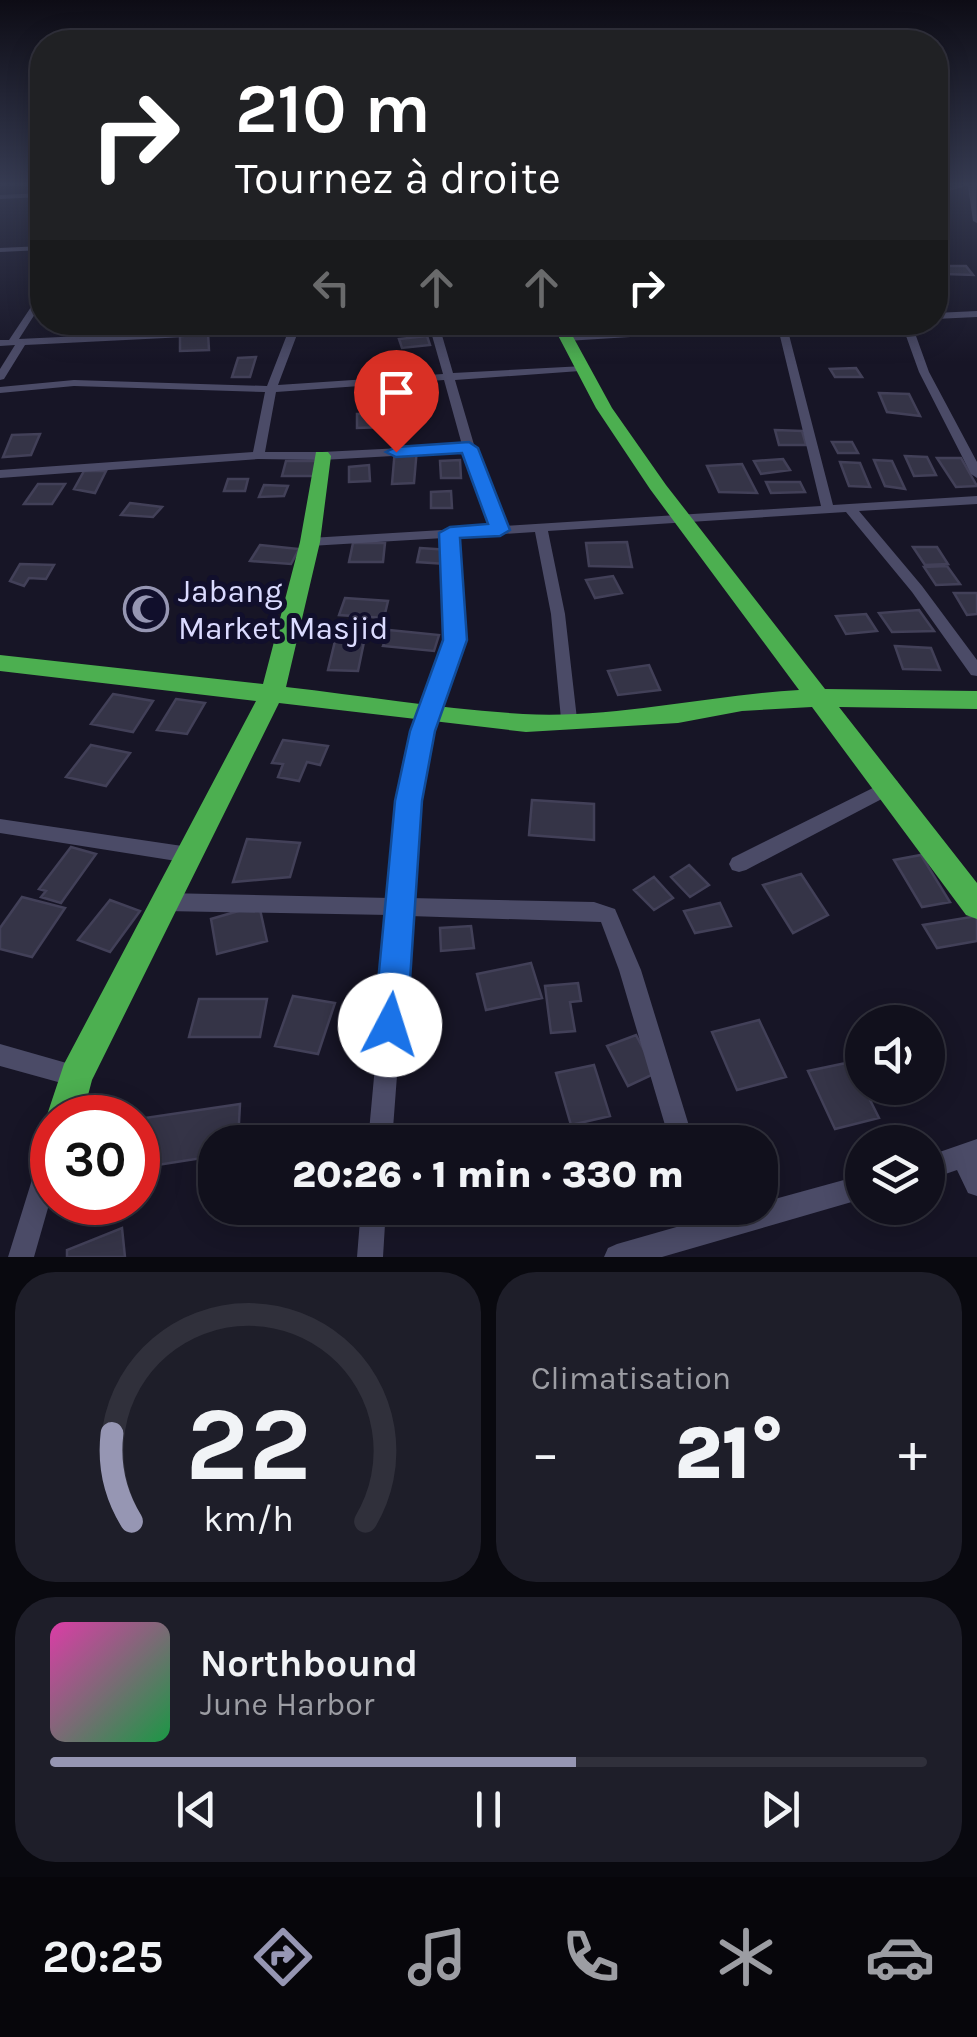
<!DOCTYPE html>
<html lang="fr">
<head>
<meta charset="utf-8">
<style>
  body { margin:0; font-family:Karla,sans-serif; background:#1e1e29; color:#f1f3f6; height:100vh; display:flex; flex-direction:column; font-size:38px; white-space:nowrap }
  * { box-sizing:border-box; margin:0 }
  p { font-size:32px; color:#9c9da3 }
  .icon { flex:none; width:55px; height:55px; fill:none; stroke:currentColor; stroke-width:2; stroke-linecap:round; stroke-linejoin:round }
  .map { position:relative; height:1257px; overflow:hidden }
  .sheet { display:flex; flex-direction:column; gap:15px; padding:15px; background:#09090f; flex:1 }
  .sheet>* { flex:none }
  .guide { position:absolute; left:30px; top:30px; width:918px; height:305px; border-radius:40px; box-shadow:0 5px 25px #0003,0 0 0 2px #30303b; background:#202124; color:#fff; overflow:hidden }
  .tools { position:absolute; left:845px; top:1005px; display:grid; gap:20px }
  .tools a { display:grid; place-items:center; width:100px; height:100px; border-radius:50%; background:#11101c; box-shadow:0 5px 25px #0003,0 0 0 2px #30303b; font-size:50px }
  .speed { position:absolute; left:30px; top:1095px; display:flex; gap:20px; font-size:50px; font-weight:700; text-align:center }
  .speed>* { display:grid; place-content:center; width:130px; height:130px; border-radius:50%; background:#11101c; box-shadow:0 5px 25px #0003,0 0 0 2px #30303b; line-height:1 }
  .speed .limit { border:15px solid #d22; background:#fff; color:#111 }
  .pin { position:absolute; display:grid; place-items:center; width:85px; height:85px; color:#fff; margin:-102px -42px; border-radius:50% 50% 50% 0; rotate:-45deg; box-shadow:0 0 10px #0007 }
  .pin .icon { rotate:45deg }
  .me { position:absolute; width:110px; margin:-55px; rotate:5deg; stroke-linejoin:round; filter:drop-shadow(0 0 8px #0008) }
  .turn { display:flex; align-items:center; gap:35px; height:210px; padding:0 40px; font-size:45px }
  .turn .icon { width:130px; height:130px; stroke-width:2.5 }
  .turn b { display:block; font-size:70px; line-height:85px }
  .lanes { display:flex; align-items:center; height:95px; padding:0 40px; background:#0003; justify-content:center; gap:50px; direction:ltr }
  .lanes .off { opacity:.35 }
  .big { font-size:75px; font-weight:800; line-height:1.1 }
  .sheet .widget { flex:1; display:flex; flex-direction:column; justify-content:center; gap:15px; min-width:0; padding:0 35px; border-radius:40px; background:#1e1e29 }
  .sheet .dial { align-items:center; gap:0 }
  .dial svg { height:260px; overflow:visible; fill:none; stroke:#30303b; stroke-width:7; stroke-linecap:round; text-anchor:middle }
  .dial text { fill:#f1f3f6; stroke:none }
  .song { display:flex; align-items:center; gap:30px }
  .cover { width:120px; height:120px; border-radius:15px; background:linear-gradient(135deg,hsl(320 70% 55%),hsl(140 70% 35%)) }
  .played { height:10px; border-radius:5px; background:linear-gradient(90deg,#9696b3 60%,#30303b 60%) }
  .keys { display:flex; justify-content:space-around; direction:ltr }
  .heat { display:flex; justify-content:space-between; align-items:center; font-size:55px; direction:ltr }
  .sheet .tiles { flex:1; display:grid; gap:15px; grid-template-columns:1fr 1fr }
  .widget:last-child { grid-column:span 2 }
  .trip { position:absolute; left:198px; top:1125px; width:580px; height:100px; border-radius:40px; background:#11101c; box-shadow:0 5px 25px #0003,0 0 0 2px #30303b; font-weight:800; line-height:100px; text-align:center }
  .menu { display:flex; height:160px; justify-content:space-around; align-items:center; background:#07060b; color:#9c9da3 }
  .menu .icon { width:70px; height:70px }
  .menu .selected { color:#9696b3 }
  .menu b { font-size:45px; color:#f1f3f6 }
  .map>svg:first-child { display:block }
</style>
</head>
<body>
<div class="map">
<svg width="977" height="1257" viewBox="0 0 977 1257">
  <rect width="100%" height="100%" fill="#171526"/>
  <!-- building -->
  <path fill="#353447" stroke="#424058" stroke-width="2.5" d="M939 266H966L973 275 945 274Z
    M866 322H893L898 332H871Z
    M208 333 209 350 180 351V336Z
    M427 336 430 345 402 348 399 339Z
    M256 357 250 377H232L238 358Z
    M856 368 862 377H835L830 369Z
    M879 393 909 394 920 416 887 412Z
    M387 413 388 427 357 428V414Z
    M775 430 802 431 806 445H779Z
    M40 434 31 455 3 457 12 435Z
    M832 442H852L858 453H838Z
    M417 448 414 483 392 484 395 449Z
    M905 456 927 457 936 475 914 476Z
    M937 458H961L977 486 956 487Z
    M783 459 790 470 761 474 754 461Z
    M460 460 461 478H441L440 461Z
    M874 460 892 461 905 489 885 486Z
    M286 461H317L313 476H282Z
    M840 462 860 463 870 487 849 486Z
    M742 464 757 493 719 492 707 466Z
    M369 465 370 481 349 482V467Z
    M84 471H106L95 493 74 489Z
    M228 479H248L245 491H224Z
    M766 482H800L805 492 771 493Z
    M38 484H65L52 504H24Z
    M264 485 288 486 284 496 259 497Z
    M451 491 452 508H431V492Z
    M130 503 162 507 153 517 121 515Z
    M627 542 632 567 589 566 586 543Z
    M353 543H385L383 562H349Z
    M260 545 299 549 291 564 250 561Z
    M913 547H937L948 564 925 565Z
    M420 548 449 550 446 564 417 562Z
    M20 564 54 565 46 579 29 578 24 586 10 581Z
    M947 566 960 584 936 585 924 567Z
    M613 576 622 593 595 598 586 580Z
    M954 593H977V614L967 615Z
    M345 598 388 601 384 618 339 615Z
    M919 610 934 631 892 632 879 613Z
    M866 614 877 631 846 634 836 616Z
    M389 630 439 635 434 651 383 646Z
    M335 641 364 642 358 671 328 670Z
    M895 646 931 648 940 670 903 669Z
    M649 665 660 690 618 695 608 671Z
    M113 694 153 701 133 732 91 724Z
    M176 699 205 703 187 734 157 730Z
    M283 740 328 746 320 765 307 762 299 781 278 777 283 764 272 763Z
    M91 745 130 753 106 786 66 777Z
    M532 800 594 804V840L529 835Z
    M247 839 300 843 290 877 233 882Z
    M71 847 96 854 61 903 41 897 46 891 39 889Z
    M921 855 950 902 922 907 894 860Z
    M689 865 709 885 690 897 671 877Z
    M801 874 828 915 793 933 763 885Z
    M654 877 673 898 654 910 634 890Z
    M22 897 65 908 32 957 0 949V928Z
    M110 900 140 911 110 952 78 940Z
    M720 903 731 926 695 933 684 911Z
    M259 905 267 941 217 954 211 919Z
    M977 916V941L937 948 923 925Z
    M471 926 474 948 441 951 440 928Z
    M531 963 542 998 486 1010 477 974Z
    M578 983 581 1001 570 1002 575 1031 551 1033 545 986Z
    M293 996 335 1003 318 1054 275 1046Z
    M199 999H267L260 1037H189Z
    M759 1020 786 1077 737 1090 712 1032Z
    M636 1035 656 1073 628 1086 607 1046Z
    M851 1062 879 1118 835 1129 808 1071Z
    M594 1065 610 1116 571 1125 556 1073Z
    M240 1104 238 1142H215V1156L138 1168V1119Z
    M122 1228 125 1257H67V1250Z"/>
  <g fill="none" stroke-linecap="round" stroke-linejoin="round">
    <!-- street -->
    <path fill="#4b4b67" fill-rule="evenodd" d="M953 186H966L935 195V191Z
      M968 186H976L977 223 973 221Z
      M42 193V197L0 199V195Z
      M42 246V250L0 252V248Z
      M42 294V303L19 339 369 322H444L439 325 453 373 584 366V370L580 371 455 380 475 448 505 526 821 506 778 328 566 341 561 338 566 335 771 322H830L787 327 833 505 977 496V504L859 511 922 586 977 660V676L971 675 912 592 846 512 548 531 565 614 577 719 575 723H563L561 719 551 614 535 532 457 537 463 639 430 731 417 801 410 898 594 902 615 909 641 970 694 1142H670L619 970 601 922 409 916 392 1142H368L389 915 165 911 158 908 155 902 158 896 165 893 390 898 399 801 414 731 447 639 444 538 310 546 303 542 310 538 492 527 464 452 322 460 258 459 0 478V470L253 452 265 392 74 386 0 393V387L74 380 267 386 288 332 25 345 4 379 0 380V369L15 345 0 346V340H9L39 295ZM429 325 443 374 278 385 298 332ZM444 380 462 445 322 452H265L276 392Z
      M977 311V317L935 319V313Z
      M901 322H911L929 372 977 462V478L971 474 919 372Z
      M891 779 897 781 900 786 897 791 746 870 739 872 732 870 729 864 732 858Z
      M0 819 189 847 196 849 198 855 196 861 189 863 0 833Z
      M0 1044 84 1068 87 1076 84 1084 76 1087 0 1066Z
      M977 1139V1196L968 1193 957 1170 928 1180V1156Z
      M52 1142V1194L34 1257H8L40 1154 43 1145Z
      M862 1175V1199L662 1257H604L608 1248 617 1244 694 1222 690 1208H714L717 1216 746 1208H760V1203Z
      M361 1208H386L383 1257H357Z"/>
    <!-- fast -->
    <path fill="#4caf50" fill-rule="evenodd" d="M551 322H565L612 408 666 485 825 689 977 691V709L839 707 977 883V919L966 915 812 707 742 711 678 723 526 732 279 703 92 1080 82 1118H52L51 1131 46 1118 64 1064 256 701 0 671V655L263 684 300 542 316 452H328L331 456 320 542 286 687C365 696 444 709 523 714 616 719 708 695 799 690L650 489 596 408Z"/>
  </g>
  <!-- sky -->
  <linearGradient id="sky" x2="0" y2="1"><stop stop-color="#0d0c15"/><stop offset="0.51" stop-color="#363b52"/><stop offset="1" stop-color="#363b52" stop-opacity="0"/></linearGradient>
  <rect width="977" height="362" fill="url(#sky)"/>
  <!-- route -->
  <path fill="#1a73e8" stroke="#114b97" stroke-width="2.5" d="M469 442 478 448 510 530 500 536 460 538 467 640 435 731 422 801 407 1025 402 1036 390 1041 379 1036 374 1025 395 801 410 731 443 640 439 533 450 527 488 524 462 453 396 457 386 452 396 447Z"/>
  <!-- icons -->
  <defs>
    <symbol id="mosque-ring" viewBox="-11 -11 22 22"><circle r="9.5" fill="#110f2c" stroke="#9696b3" stroke-width="1.5"/><path d="M3.5-4.9A6 6 0 1 0 3.5 4.9A5 5 0 1 1 3.5-4.9Z" fill="#9696b3"/></symbol>
  </defs>
  <g fill-rule="evenodd">
    <use href="#mosque-ring" x="121" y="584" width="50" height="50"/>
  </g>
  <g text-anchor="middle" dominant-baseline="central" stroke-width="10" stroke-linejoin="round" paint-order="stroke">
    <!-- poi labels -->
    <g font-size="32" fill="#dbdbff" stroke="#110f2c" text-anchor="start">
      <text x="178" y="591">Jabang<tspan x="178" dy="37">Market Masjid</tspan></text>
    </g>
  </g>
</svg>
<div class="tools">
<a><svg class="icon" aria-label="sound" viewBox="0 0 24 24"><path d="M4 9h4l5-4v14l-5-4H4zM17 9q2 3 0 6"/></svg></a>
<a><svg class="icon" aria-label="layers" viewBox="0 0 24 24"><path d="M12 4l9 5-9 5-9-5zM3 14l9 5 9-5"/></svg></a>
</div>
<div class="speed"><div class="limit">30</div></div>
<div class="pin" style="left:396px;top:452px;background:#d93025"><svg class="icon" aria-label="arrive" viewBox="0 0 24 24"><path d="M6 21V4h12l-3 4 3 4H6"/></svg></div>
<svg class="me" style="left:390px;top:1025px" viewBox="-20 -20 40 40"><circle r="19" fill="#fff"/><path d="M0-13L10 11 0 6-10 11z" fill="#1a73e8"/></svg>
<div class="trip">20:26 · 1 min · 330 m</div>
<div class="guide">
<div class="turn"><svg class="icon" aria-label="right" viewBox="0 0 24 24"><path d="M7 20v-9h11M14 6l5 5-5 5"/></svg><div><b>210 m</b>Tournez à droite</div></div>
<div class="lanes"><svg class="icon off" aria-label="left" viewBox="0 0 24 24"><path d="M17 20v-9H6M10 6l-5 5 5 5"/></svg><svg class="icon off" aria-label="ahead" viewBox="0 0 24 24"><path d="M12 20V5M6 11l6-6 6 6"/></svg><svg class="icon off" aria-label="ahead" viewBox="0 0 24 24"><path d="M12 20V5M6 11l6-6 6 6"/></svg><svg class="icon" aria-label="right" viewBox="0 0 24 24"><path d="M7 20v-9h11M14 6l5 5-5 5"/></svg></div>
</div>
</div>
<section class="sheet">
<div class="tiles">
<div class="widget dial"><svg viewBox="0 0 100 80">
<path d="M14 69A42 42 0 1 1 86 69"/>
<path d="M14 69A42 42 0 0 1 8 42" stroke="#9696b3"/>
<text x="50" y="56" font-size="32" font-weight="700">22</text>
<text x="50" y="72" font-size="11">km/h</text>
</svg></div>
<div class="widget"><p>Climatisation</p>
<div class="heat"><a>−</a><b class="big">21°</b><a>+</a></div>
</div>
<div class="widget">
<div class="song"><i class="cover"></i><div><b>Northbound</b><p>June Harbor</p></div></div>
<div class="played"></div>
<div class="keys"><svg class="icon" aria-label="previous" viewBox="0 0 24 24"><path d="M18 5L8 12l10 7zM5 5v14"/></svg><svg class="icon" aria-label="pause" viewBox="0 0 24 24"><path d="M8 5v14M16 5v14"/></svg><svg class="icon" aria-label="next" viewBox="0 0 24 24"><path d="M6 5l10 7-10 7zM19 5v14"/></svg></div>
</div>
</div>
</section>
<nav class="menu">
<b>20:25</b>
<svg class="icon selected" aria-label="directions" viewBox="0 0 24 24"><path d="M12 3l9 9-9 9-9-9zM9 14v-3h6M13 9l2 2-2 2"/></svg>
<svg class="icon" aria-label="music" viewBox="0 0 24 24"><path d="M9 18V5l10-2v13"/><circle cx="6" cy="18" r="3"/><circle cx="16" cy="16" r="3"/></svg>
<svg class="icon" aria-label="phone" viewBox="0 0 24 24"><path d="M5 4h4l2 5-3 2q2 4 5 5l2-3 5 2v4C11 20 4 13 5 4z"/></svg>
<svg class="icon" aria-label="climate" viewBox="0 0 24 24"><path d="M12 3v18M4 7l16 10M4 17L20 7"/></svg>
<svg class="icon" aria-label="car" viewBox="0 0 24 24"><path d="M5 17H2v-5l4-1 3-4h7l3 4 3 1v5h-3M9 17h6M6 11h13"/><circle cx="7" cy="17" r="2"/><circle cx="17" cy="17" r="2"/></svg>
</nav>
</body>
</html>
